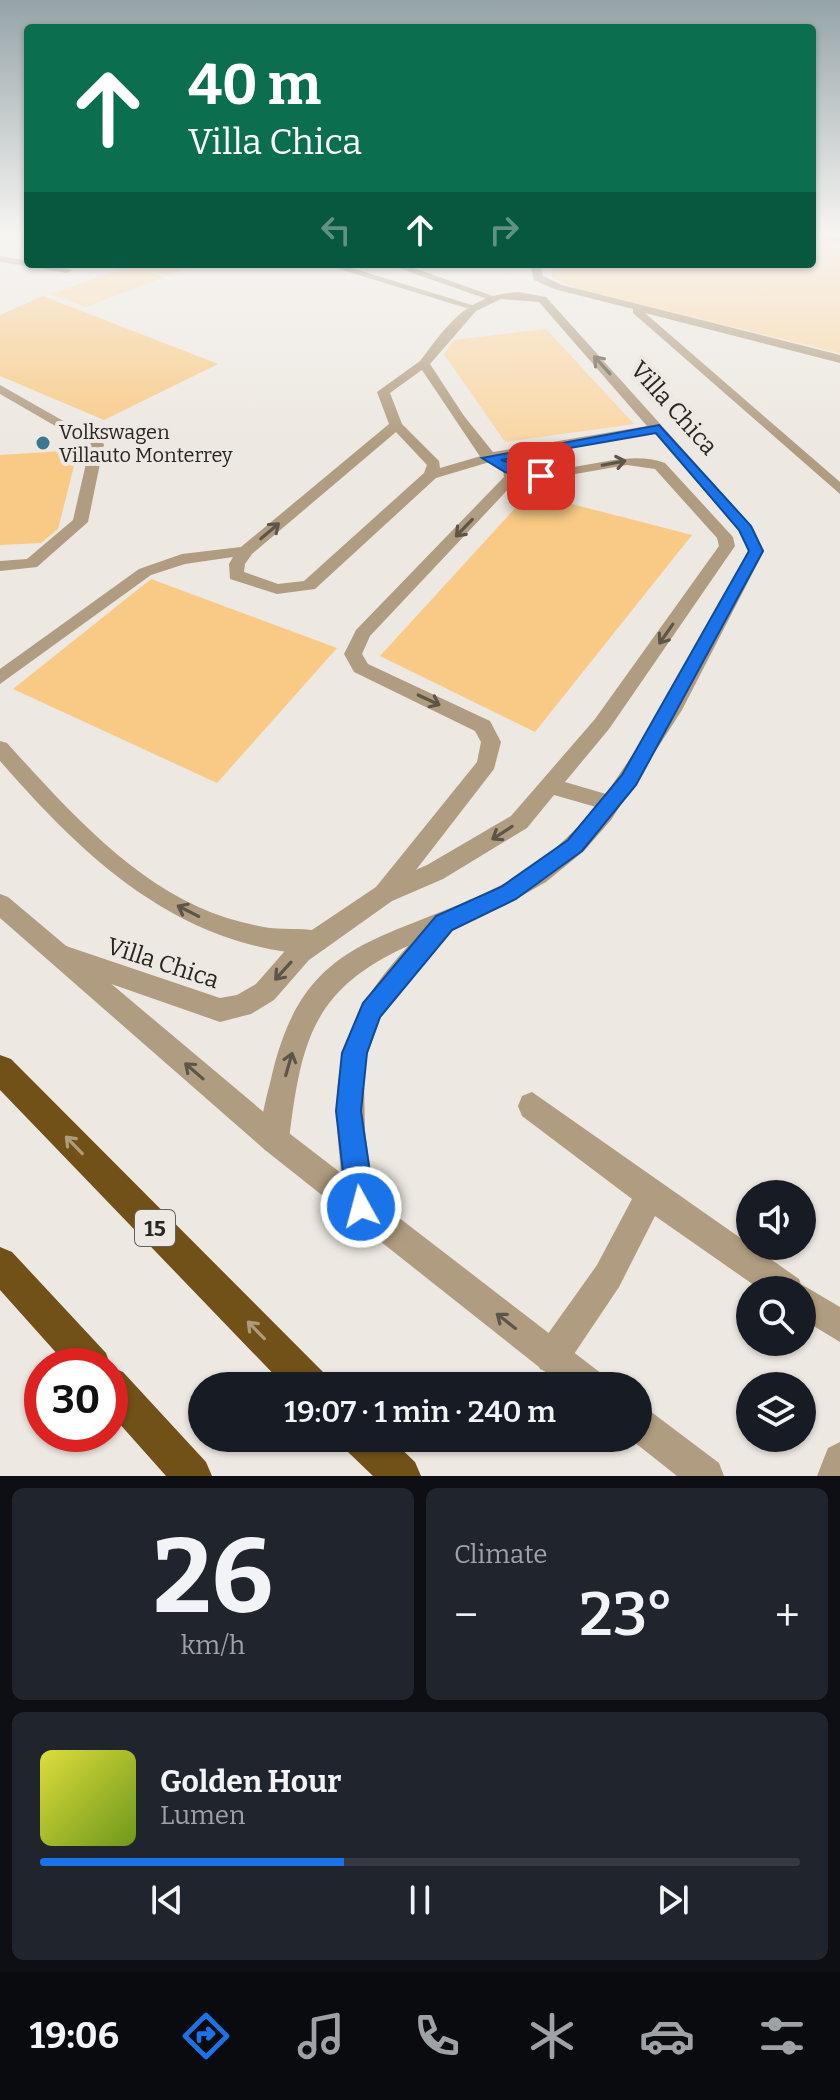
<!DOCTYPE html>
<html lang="en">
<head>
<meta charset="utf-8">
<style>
  body { margin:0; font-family:Bitter,serif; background:#20242c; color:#f1f3f6; height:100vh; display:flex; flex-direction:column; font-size:30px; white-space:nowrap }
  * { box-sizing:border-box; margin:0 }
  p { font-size:26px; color:#9ea1a6 }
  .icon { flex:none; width:44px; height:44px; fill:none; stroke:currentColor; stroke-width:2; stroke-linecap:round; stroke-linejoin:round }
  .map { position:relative; height:1476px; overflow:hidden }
  .side { display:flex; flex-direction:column; gap:12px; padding:12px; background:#0d0f14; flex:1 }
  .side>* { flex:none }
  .banner { position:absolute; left:24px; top:24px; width:792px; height:244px; border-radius:8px; box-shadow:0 2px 6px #0004; background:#0b6e4f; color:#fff; overflow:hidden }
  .tools { position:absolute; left:736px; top:1180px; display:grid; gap:16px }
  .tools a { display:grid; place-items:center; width:80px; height:80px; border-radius:50%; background:#171b24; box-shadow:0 2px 6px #0004; font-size:40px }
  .speed { position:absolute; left:24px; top:1348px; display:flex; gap:16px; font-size:40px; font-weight:700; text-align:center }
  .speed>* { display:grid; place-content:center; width:104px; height:104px; border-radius:50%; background:#171b24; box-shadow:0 2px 6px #0004; line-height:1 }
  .speed .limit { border:12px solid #d22; background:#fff; color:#111 }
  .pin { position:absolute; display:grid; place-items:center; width:68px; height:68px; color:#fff; margin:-34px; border-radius:16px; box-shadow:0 4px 12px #0006 }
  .me { position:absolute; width:88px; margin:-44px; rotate:353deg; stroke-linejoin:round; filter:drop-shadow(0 0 6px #0008) }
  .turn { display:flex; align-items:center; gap:28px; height:168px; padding:0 32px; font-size:36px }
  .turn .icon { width:104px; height:104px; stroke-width:2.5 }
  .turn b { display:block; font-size:56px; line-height:68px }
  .lanes { display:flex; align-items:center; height:76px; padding:0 32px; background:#0003; justify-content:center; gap:40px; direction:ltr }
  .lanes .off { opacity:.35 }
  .big { font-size:60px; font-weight:600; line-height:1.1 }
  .side .widget { flex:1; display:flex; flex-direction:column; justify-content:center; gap:12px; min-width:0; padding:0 28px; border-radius:12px; background:#20242c }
  .side .dial { align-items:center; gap:0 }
  .dial b { font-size:104px; line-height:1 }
  .song { display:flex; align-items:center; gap:24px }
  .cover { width:96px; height:96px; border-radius:12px; background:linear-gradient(135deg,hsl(60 70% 55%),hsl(80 70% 35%)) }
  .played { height:8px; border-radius:4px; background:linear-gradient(90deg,#1a73e8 40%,#363941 40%) }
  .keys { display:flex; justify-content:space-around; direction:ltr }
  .heat { display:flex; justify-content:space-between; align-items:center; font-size:44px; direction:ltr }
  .side .tiles { flex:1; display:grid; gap:12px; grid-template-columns:1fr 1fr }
  .widget:last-child { grid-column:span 2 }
  .trip { position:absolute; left:188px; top:1372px; width:464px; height:80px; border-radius:40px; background:#171b24; box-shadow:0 2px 6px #0004; font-weight:600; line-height:80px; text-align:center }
  .tabs { display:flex; height:128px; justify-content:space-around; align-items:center; background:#090b0e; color:#9ea1a6 }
  .tabs .icon { width:56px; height:56px }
  .tabs .on { color:#1a73e8 }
  .tabs b { font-size:36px; color:#f1f3f6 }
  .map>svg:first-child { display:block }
</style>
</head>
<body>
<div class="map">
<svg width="840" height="1476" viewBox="0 0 840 1476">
  <rect width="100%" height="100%" fill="#ede8e1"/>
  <!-- green -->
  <path fill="#f9d6a3" d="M812 237 840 242V353L578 289 551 277 553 264H812Z
    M134 264H199L167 276 139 267 165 277 86 307 51 294Z
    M546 329 634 424 505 442 444 354 454 340Z"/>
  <!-- building -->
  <path fill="#f8ca85" d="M43 296 218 364 104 420 0 376V315Z
    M78 450 58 529 41 543 0 545V455Z
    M529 493 692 535 535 732 380 656Z
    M151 579 337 648 217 783 13 689Z"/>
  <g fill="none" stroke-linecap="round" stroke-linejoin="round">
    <!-- service -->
    <path fill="#b09c80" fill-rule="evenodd" d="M323 264H339L475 306 466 308Z
      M387 264H402L496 297 487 299Z
      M420 361 430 364 390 393 402 424 439 461 440 468 488 454 493 455V461L436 478 315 589 277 594 230 579 229 564 233 557 185 564 151 575 0 684V669L139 569 182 554 241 547 389 424 377 392ZM396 432 427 465 424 473 304 581 278 584 244 572 245 564 252 554Z
      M0 385 104 444 88 522 37 567 0 571V561L27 559 73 520 90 446 0 394Z
      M510 465 517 469 516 481 370 636 362 654 368 664 490 721 501 742 494 769 392 901 384 904 376 901 372 894 376 887 477 762 481 742 475 731 354 672 344 654 356 630 504 477 503 469Z
      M0 741 7 743C68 810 138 890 227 918 241 922 256 926 270 928 288 930 307 927 325 933L328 941 325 949C304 956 273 951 252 945 146 917 71 842 0 761Z
      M532 1092 799 1279 801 1284 840 1307V1342L802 1319V1290H761L655 1216 619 1287 564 1369 552 1374 540 1369 535 1357 540 1345 597 1265 632 1199 522 1116 518 1106 522 1096Z
      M840 1442V1476H817L828 1448Z"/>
    <!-- minor -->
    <path fill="#b09c80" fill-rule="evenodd" d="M819 236H840V242L821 238Z
      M0 256 28 261V264H49L72 270 67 273 0 262Z
      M530 264H540L543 276 562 285 840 355V363L645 313 840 482V494L633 313V309L554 289 534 280Z
      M519 292 546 297 752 526 764 551 682 710 611 820 584 851 546 882 504 906 451 929 381 1017 367 1055 364 1080 365 1132 376 1207 372 1218 361 1222 350 1218C342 1197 341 1173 339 1151 330 1061 347 1013 408 946 312 989 301 1042 289 1140L285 1150 275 1154 265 1150C256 1130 266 1100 271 1079 302 940 377 944 487 892 531 872 564 844 596 807L554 795 527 828 443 879 392 901 309 960 274 1000 251 1014 220 1022 57 965 54 957 57 949 66 946 220 998 237 995 256 984 291 944 376 887 427 865 511 816 595 719 719 546 717 538 655 469 627 465 558 477 529 476 483 461 418 364C447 325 467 294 519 292ZM501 299 539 302 647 426 493 452 464 416 430 364 476 311ZM654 433 739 530 748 551 664 708 606 794 565 782 609 729 735 546 733 537 665 463C614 444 554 489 505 459Z"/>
    <!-- tertiary -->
    <path fill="#b09c80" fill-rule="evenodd" d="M0 894 8 897 285 1130 602 1374 607 1386H563L265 1150 0 918Z
      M638 1406 650 1411 719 1463 724 1476H677L629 1438H638Z"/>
    <!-- trunk -->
    <path fill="#725119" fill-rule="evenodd" d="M0 1055 11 1059 324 1373 330 1386H285L0 1090Z
      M0 1247 12 1252 106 1353 111 1367 123 1372 206 1462 212 1476H166L110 1413V1366H68L0 1290Z
      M343 1438H390L415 1462 421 1476H373L348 1452Z"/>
  </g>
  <!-- one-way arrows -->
  <defs><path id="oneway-shaft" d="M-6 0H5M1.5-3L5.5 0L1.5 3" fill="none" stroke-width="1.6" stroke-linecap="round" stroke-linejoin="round" transform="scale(2)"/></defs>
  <g stroke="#5e5549">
    <use href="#oneway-shaft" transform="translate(602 365) rotate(-132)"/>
    <use href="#oneway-shaft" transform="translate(614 463) rotate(-11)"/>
    <use href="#oneway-shaft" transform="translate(464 528) rotate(134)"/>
    <use href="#oneway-shaft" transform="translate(270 531) rotate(-40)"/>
    <use href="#oneway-shaft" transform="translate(666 634) rotate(125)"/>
    <use href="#oneway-shaft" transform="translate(429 700) rotate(25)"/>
    <use href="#oneway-shaft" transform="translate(502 833) rotate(147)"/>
    <use href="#oneway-shaft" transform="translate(188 911) rotate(-153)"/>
    <use href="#oneway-shaft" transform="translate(283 971) rotate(132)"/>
    <use href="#oneway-shaft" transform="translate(289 1064) rotate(-74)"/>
    <use href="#oneway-shaft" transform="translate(194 1071) rotate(-139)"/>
    <use href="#oneway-shaft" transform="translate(506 1321) rotate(-142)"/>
  </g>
  <g stroke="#b09c7d">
    <use href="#oneway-shaft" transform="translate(74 1145) rotate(-134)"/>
    <use href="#oneway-shaft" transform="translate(256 1330) rotate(-134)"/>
  </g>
  <!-- sky -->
  <linearGradient id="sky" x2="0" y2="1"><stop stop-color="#95a4a8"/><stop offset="0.53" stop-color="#f7f5f2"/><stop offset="1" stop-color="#f7f5f2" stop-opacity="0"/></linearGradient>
  <rect width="840" height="443" fill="url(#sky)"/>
  <!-- route -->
  <path fill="#1a73e8" stroke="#114b97" stroke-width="2" d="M659 425 751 526 763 551 636 785 582 851 516 899 452 930 380 1017 367 1053 361 1111 375 1207 371 1217 361 1221 351 1217 347 1207 336 1111 342 1053 363 1003 436 916 501 887 568 840 622 775 749 551 739 530 656 433 501 460 546 473V478L541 480 505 472 482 458Z"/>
  <!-- markers -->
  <circle fill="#3b778e" stroke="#ede8e1" stroke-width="3" cx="43" cy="443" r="8"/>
  <g text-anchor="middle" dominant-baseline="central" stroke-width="8" stroke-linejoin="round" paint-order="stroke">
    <!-- far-poi labels -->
    <g font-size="20" fill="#282624" stroke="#ede8e1" text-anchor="start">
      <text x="59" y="432">Volkswagen<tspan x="59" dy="23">Villauto Monterrey</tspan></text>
    </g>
    <!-- shield labels -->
    <rect fill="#ede8e1" stroke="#63605d" stroke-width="2" x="135" y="1210" width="40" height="36" rx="6"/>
    <g font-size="22" font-weight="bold" fill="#282624">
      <text x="155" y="1228">15</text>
    </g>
    <!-- street labels -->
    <g font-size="24" fill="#282624" stroke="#ede8e1">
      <text transform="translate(674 408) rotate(48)">Villa Chica</text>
      <text transform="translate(163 963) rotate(18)">Villa Chica</text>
    </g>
  </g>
</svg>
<div class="tools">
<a><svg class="icon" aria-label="sound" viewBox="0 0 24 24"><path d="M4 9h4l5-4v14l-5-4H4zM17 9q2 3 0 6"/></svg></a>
<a><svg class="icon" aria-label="search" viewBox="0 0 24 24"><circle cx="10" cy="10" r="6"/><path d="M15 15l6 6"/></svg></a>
<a><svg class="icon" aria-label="layers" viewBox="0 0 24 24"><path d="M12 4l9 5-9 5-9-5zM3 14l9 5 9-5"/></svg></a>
</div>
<div class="speed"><div class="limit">30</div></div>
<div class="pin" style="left:541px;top:476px;background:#d93025"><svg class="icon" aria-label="arrive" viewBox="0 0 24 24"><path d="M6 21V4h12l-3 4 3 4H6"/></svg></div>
<svg class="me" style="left:361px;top:1207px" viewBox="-20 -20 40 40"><circle r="17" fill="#1a73e8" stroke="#fff" stroke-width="3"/><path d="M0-11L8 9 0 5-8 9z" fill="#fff"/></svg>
<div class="trip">19:07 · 1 min · 240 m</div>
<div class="banner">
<div class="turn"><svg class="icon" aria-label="ahead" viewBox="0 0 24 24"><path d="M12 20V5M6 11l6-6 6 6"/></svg><div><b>40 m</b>Villa Chica</div></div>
<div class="lanes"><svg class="icon off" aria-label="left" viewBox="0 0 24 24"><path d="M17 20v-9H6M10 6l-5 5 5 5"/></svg><svg class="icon" aria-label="ahead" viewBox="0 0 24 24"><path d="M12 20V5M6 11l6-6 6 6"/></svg><svg class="icon off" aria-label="right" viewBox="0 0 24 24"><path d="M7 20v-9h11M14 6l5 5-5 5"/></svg></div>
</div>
</div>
<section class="side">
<div class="tiles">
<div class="widget dial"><b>26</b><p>km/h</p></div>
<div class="widget"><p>Climate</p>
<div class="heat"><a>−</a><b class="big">23°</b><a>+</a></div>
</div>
<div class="widget">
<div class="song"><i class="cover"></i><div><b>Golden Hour</b><p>Lumen</p></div></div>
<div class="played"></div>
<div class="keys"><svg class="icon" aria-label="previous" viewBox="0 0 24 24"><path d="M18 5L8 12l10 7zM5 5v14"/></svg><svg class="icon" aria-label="pause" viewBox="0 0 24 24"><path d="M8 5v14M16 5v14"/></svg><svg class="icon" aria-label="next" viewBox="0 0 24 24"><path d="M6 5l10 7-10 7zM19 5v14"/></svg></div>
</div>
</div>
</section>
<nav class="tabs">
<b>19:06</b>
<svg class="icon on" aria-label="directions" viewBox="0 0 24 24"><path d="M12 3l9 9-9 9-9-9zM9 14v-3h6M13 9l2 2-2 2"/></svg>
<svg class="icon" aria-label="music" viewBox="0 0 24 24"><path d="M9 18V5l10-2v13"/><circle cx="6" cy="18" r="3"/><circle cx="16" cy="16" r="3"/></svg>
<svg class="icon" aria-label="phone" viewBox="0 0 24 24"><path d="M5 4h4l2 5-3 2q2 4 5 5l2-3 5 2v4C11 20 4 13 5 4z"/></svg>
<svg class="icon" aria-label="climate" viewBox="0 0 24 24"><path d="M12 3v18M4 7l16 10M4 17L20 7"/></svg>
<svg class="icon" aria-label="car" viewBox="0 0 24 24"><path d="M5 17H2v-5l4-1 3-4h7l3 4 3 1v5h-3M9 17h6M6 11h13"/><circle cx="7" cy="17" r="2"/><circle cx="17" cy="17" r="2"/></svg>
<svg class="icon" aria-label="filters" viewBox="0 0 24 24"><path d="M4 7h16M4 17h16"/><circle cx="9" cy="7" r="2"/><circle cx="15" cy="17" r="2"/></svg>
</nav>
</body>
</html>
